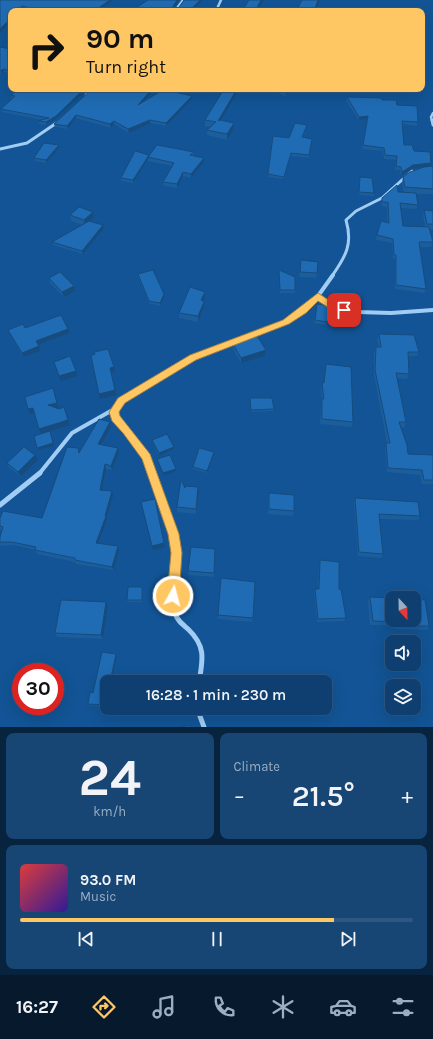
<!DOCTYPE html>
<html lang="en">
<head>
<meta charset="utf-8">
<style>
  body { margin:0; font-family:Karla,sans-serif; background:#174675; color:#f1f3f6; height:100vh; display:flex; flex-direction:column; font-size:15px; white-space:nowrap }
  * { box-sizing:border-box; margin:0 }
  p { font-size:13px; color:#9bafc3 }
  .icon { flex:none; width:22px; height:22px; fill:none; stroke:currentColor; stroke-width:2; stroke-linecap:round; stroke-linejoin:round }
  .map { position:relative; height:727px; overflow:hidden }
  .panel { display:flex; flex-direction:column; gap:6px; padding:6px; background:#08233e; flex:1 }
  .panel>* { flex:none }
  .top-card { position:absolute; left:8px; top:8px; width:417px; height:84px; border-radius:8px; box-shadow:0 4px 16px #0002,0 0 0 1px #2e5883; background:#ffc763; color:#111; overflow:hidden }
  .needle { width:26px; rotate:158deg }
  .controls { position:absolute; left:385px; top:591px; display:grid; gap:8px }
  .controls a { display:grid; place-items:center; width:36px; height:36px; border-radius:8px; background:#0e3f70; box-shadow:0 4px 16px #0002,0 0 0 1px #2e5883; font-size:20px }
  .speed { position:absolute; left:12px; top:663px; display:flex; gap:8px; font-size:20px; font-weight:700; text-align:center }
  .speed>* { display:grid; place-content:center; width:52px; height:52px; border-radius:50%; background:#0e3f70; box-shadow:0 4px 16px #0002,0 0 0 1px #2e5883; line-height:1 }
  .speed .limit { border:6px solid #d22; background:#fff; color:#111 }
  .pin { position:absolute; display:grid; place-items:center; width:34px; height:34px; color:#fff; margin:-17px; border-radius:8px; box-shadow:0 2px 6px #0006 }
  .me { position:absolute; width:44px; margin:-22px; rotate:7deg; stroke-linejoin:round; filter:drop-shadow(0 0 3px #0008) }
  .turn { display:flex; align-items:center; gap:14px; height:84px; padding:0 12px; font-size:18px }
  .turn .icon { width:52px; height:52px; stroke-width:2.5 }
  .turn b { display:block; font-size:28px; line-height:34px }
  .big { font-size:30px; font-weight:600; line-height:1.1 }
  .panel .tile { flex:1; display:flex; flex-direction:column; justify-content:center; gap:6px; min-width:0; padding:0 14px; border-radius:8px; background:#174675 }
  .panel .dial { align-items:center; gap:0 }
  .dial b { font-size:52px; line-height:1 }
  .song { display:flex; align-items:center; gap:12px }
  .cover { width:48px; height:48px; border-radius:6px; background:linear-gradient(135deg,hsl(0 70% 55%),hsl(250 70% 35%)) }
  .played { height:4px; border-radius:2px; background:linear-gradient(90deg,#ffc763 80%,#2e5883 80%) }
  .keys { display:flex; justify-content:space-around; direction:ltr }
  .heat { display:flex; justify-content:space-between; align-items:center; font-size:22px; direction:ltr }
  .panel .tiles { flex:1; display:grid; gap:6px; grid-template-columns:1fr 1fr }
  .tile:last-child { grid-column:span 2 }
  .trip { position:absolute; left:100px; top:675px; width:232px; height:40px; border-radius:8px; background:#0e3f70; box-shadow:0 4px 16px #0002,0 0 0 1px #2e5883; font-weight:600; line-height:40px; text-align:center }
  .tab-bar { display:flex; height:64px; justify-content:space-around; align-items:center; background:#06192d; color:#9bafc3 }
  .tab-bar .icon { width:28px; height:28px }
  .tab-bar .selected { color:#ffc763 }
  .tab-bar b { font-size:18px; color:#f1f3f6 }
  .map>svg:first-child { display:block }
</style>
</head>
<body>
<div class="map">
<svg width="433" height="727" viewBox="0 0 433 727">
  <rect width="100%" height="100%" fill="#125495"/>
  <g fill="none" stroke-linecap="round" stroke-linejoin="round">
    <!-- street-far3 -->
    <path stroke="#a1ccf3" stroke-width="2.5" d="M175 11 183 0
      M216 11 221 0
      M147 90 174 89
      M86 95 92 89
      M432 121 431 117 433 113"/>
    <!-- street-far2 -->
    <path stroke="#a1ccf3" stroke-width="3" d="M432 120 433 125
      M0 149 27 143 58 122
      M332 276C346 256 353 244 346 220L356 211 382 198 412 171"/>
    <!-- street-far1 -->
    <path stroke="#a1ccf3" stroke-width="4" d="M318 296 331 306 358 312 391 313 433 310
      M39 474 72 433 116 408
      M151 474 146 457 115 418 114 412 121 401 193 358 286 322 303 311 318 296 333 275"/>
    <!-- street -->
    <path stroke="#a1ccf3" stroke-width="5" d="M151 473C160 500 172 523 176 551 178 571 169 593 175 613 177 620 182 624 188 629 206 646 203 659 199 682
      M0 505 40 473
      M197 708 204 727"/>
  </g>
  <!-- wall -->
  <path fill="#1c5d9b" d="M0 0H114L98 11H30L22 9 21 11H11V21L0 33Z
    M0 47 11 49V74L4 72 2 74 0 73Z
    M19 89 56 119 46 125 39 124 38 121 43 120 2 112 1 109 13 99H12L11 95Z
    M92 89 151 90V93L145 100 192 99 166 126 150 123 129 133 114 124 111 128 76 118 68 129 55 127 54 124Z
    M222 89H239L236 95 222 120 234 129 227 140 207 135V130L211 127 205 126V120L222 92Z
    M272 89H290L286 96 272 91Z
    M347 97 382 100 397 105 418 122 417 126 402 124 404 145 431 163 430 166 412 169 401 176 400 170H395L396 160 384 159 383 151 362 149 367 119 359 120 346 101Z
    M306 128 303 137 312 139 309 158 291 156 283 179 268 177 273 136 289 138Z
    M59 145V148L46 163 35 161 34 158Z
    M194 152V156L204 162 191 178 183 176 177 188 164 186 163 182 172 166 148 161V159L133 183 121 181V178L149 155V156Z
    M433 166V194H416L418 205 416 209 400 208 403 226 425 227 423 216 424 210 433 211V229H429L433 242 431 247H420L426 289 424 293 395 289V259H393L392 243 376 240 377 235 387 223V207L381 206 382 198 398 192 404 193 402 183 403 177Z
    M360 177 374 193V196L359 195Z
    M93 212 94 217 90 222 103 225 104 228 83 254 53 245 52 242 82 225 71 221 70 215Z
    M301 260 317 273 316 278 299 277Z
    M279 270 295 290V293H280Z
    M138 274 164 294V297L160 306 149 303 138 277Z
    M49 278 74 286 75 291 64 297 50 283Z
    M205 297 203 301 204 302V307L198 322 179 318V313Z
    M317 304 330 306 326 325 314 323Z
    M25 328 69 333 38 345 40 351 23 357 10 334 8 330Z
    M379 334 419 352 417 356H408L409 374 407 379 397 378 406 422 405 427H401L408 454 433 455V484H422L420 475 387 472 385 447 386 443H387L374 375V352L376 347H379L377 339Z
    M233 344 266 350 265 356 241 363 233 349Z
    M326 364 353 422 352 427 320 424 321 404 322 399 321 388 322 383H324L325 370Z
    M250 398 274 409 273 411 251 412Z
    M110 422 111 427 102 445 119 453 112 470 106 469 102 490 113 496 107 517V520L98 543 119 550 114 570 76 564 75 562 37 554 35 550 14 545 1 546 0 545V537L2 530 0 529V518H42L79 453Z
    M152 440 174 449 159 456 153 443Z
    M214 454 207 473 193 469V467Z
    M38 460 21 476 9 468 7 463Z
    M198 487 199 492 196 514 177 512V507L185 488Z
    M269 493 294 511 293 516 268 514Z
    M355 498 420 516 418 520 380 519 383 554 381 558 358 556 354 503Z
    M215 553 214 577 189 575 188 571Z
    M320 560 339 589 346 618 344 621 317 622 314 592 315 589H318L319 563Z
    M143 589 142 602H127V600Z
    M370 597 429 626 427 630 395 629 394 625H370L368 601Z
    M106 602 108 606 103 639 57 637 55 633Z
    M218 615 253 618 252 622 218 619Z
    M117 656 111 682H107V707L89 705 88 704 93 693Z"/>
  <!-- shaded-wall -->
  <path fill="#164c7e" d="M110 0H114L98 11H94Z
    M177 0H180L173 9V6Z
    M200 0H203L192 11H189Z
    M261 0H264L257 11H255Z
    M318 0H320L316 11 315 8Z
    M22 6V9L21 11H17Z
    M11 18V21L0 33V29Z
    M3 69 4 72 2 74 1 71Z
    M84 89H88L56 119 46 125V122Z
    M237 89H239L236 95 218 126V121Z
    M287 89H290L286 96V90Z
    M151 90V93L138 108V105Z
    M192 96V99L166 126V123Z
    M76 115V118L68 129 67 126Z
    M368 116 367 119 359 120V117Z
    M150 120V123L129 133 128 129Z
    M114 121V124L111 128 110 124Z
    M234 123V129L227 140V134Z
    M59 145V148L46 163V160Z
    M149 155V158L148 157V159L133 183V180Z
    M204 158V162L191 178V174Z
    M431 163 430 166 412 169 401 176 402 172 413 165Z
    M183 172V176L177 188V184Z
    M93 212 94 217 85 226 84 220Z
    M103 225 104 228 83 254 82 251Z
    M74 286 75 291 64 297 62 292Z
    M205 292V297L201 305V300Z
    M164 294V297L160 306V303Z
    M204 302V307L198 322V316Z
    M68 329 69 333 38 345 36 341Z
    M39 346 40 351 23 357 22 353Z
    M266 350 265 356 241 363V358Z
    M114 367 115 372 111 373 110 368Z
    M76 371 77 376 61 381 59 376Z
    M53 388 59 408 50 410 48 405Z
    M115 390 116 395 100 399 99 394Z
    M33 408 35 413 30 414 28 409Z
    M68 420 70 425 50 431 54 446 38 450 37 448 41 434 39 429Z
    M110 422 111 427 100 448 98 444Z
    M174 447V449L159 456V453Z
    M118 448 119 453 112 470 111 466Z
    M214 452V454L207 473V471Z
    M35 455 38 460 21 476 18 472Z
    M105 464 106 469 101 494 100 490Z
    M176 469V471L163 476V473Z
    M198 487 199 492 196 514V509Z
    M112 491 113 496 107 517V520L97 546 96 543 105 516Z
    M164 543 165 547 153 550 152 546Z
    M118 546 119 550 114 570 112 567Z
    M106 602 108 606 103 639 101 635Z
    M116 654 117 656 111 682H110Z"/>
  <!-- building -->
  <path fill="#206cb4" stroke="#164c7e" d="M0 0H110L94 11H42L22 6 17 11H11V18L0 29Z
    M148 0H177L173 6 174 10H177L184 0H200L189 11H131Z
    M249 0H261L255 11H242Z
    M302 0H318L315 8 337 11H296Z
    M0 47 11 49V71L3 69 1 71 0 70Z
    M19 89H84L56 116 46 122 38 121 49 118 1 109 15 96 11 95Z
    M92 89H127L151 90 138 105 161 91 166 90 192 96 166 123 150 120 128 129 114 121 110 124 76 115 67 126 54 124Z
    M224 89H237L218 121 220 120 234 123 227 134 207 130 216 122 205 120Z
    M347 97 381 98 382 100H396L397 105 417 106 418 122 402 121 404 145H412L414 151 430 152 431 163 413 165 402 172 401 167 396 166 397 156 385 155 384 148 363 145 368 116 359 117Z
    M295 123 307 125 302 137 312 139 309 155 291 153 284 177 268 174 273 136 289 138Z
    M44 143 59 145 46 160 34 158Z
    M157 145 194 152 190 155 204 158 191 174 183 172 177 184 163 182 174 163 148 157Z
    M135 151 149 155 133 180 121 178Z
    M433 166V189L405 187 403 177 410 172 424 167Z
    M360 177 372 178 374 193 359 192Z
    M397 185 398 192 416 193 418 205 400 203 403 226 429 227 433 242H419L426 289 396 285V255H394L393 239 377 235 381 221 389 223 388 202H382V198Z
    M79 207 93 212 84 220 70 215Z
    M424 210 433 211V224H427Z
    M89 221 103 225 82 251 52 242Z
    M301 260 318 262 317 273 300 272Z
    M153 270 164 294 160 303 149 301 138 274Z
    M279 270 295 277V290H280Z
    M60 272 74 286 62 292 49 278Z
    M190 287 205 292 201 300 204 302 198 316 179 313Z
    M317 304 330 306 327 322 315 320Z
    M61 315 68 329 36 341 39 346 22 353 8 330 23 324 25 328Z
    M379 334 414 335 419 352H408L409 374 396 373 406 422H399L407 445 408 454 433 455V480H424L422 470 388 468 386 443H390L375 370 376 347H381Z
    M257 336 266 350 241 358 233 344Z
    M108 349 114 367 110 368 115 390 99 394 91 356 95 354 94 352Z
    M70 356 76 371 59 376 54 362Z
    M326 364 351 367 353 422 322 419V399H324L322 383H324Z
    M53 388 57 403 48 405 59 409 64 407 68 420 39 429 33 408 28 409 25 397Z
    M250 398H272L274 409 251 410Z
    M99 419 110 422 98 444 118 448 111 466 105 464 100 490 112 491 105 516H106L96 543 118 546 112 567 75 560V558L35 550 36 547 12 542H0V537L3 527 0 526V518L3 511 42 518 67 447 78 448 79 453Z
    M50 431 53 443 37 448 34 436Z
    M167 434 174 447 159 453 152 440Z
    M24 447 35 455 18 472 7 463Z
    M199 448 214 452 207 471 193 467Z
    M170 455 176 469 163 473 157 459Z
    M181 479 185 488V486L198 487 196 509 177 507Z
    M269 493 294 495V511L269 509Z
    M355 498 418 502 420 516 379 514 383 554 359 552Z
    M155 499 164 543 152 546 141 502Z
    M191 547 215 549 214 573 188 571Z
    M320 560 339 562V589H341L346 618 318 619 315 589H319Z
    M221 578 255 582 253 618 218 615Z
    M128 587H142V600H127Z
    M370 597 392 598V620H414V599L425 600 429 626H397V622L373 621Z
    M61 600 106 602 101 635 55 633Z
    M102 652 116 654 110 682H107V705L88 704 90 692 93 693Z
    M191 725V727H179Z"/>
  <!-- route -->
  <path fill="#ffc763" stroke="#a68140" d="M318 293 333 303 347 308V312C337 314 326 306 318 301L306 313 289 324 196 360 125 403 119 412 120 416 150 454 179 534 182 553 179 596 177 600 173 602 169 600 167 596 171 553 168 534 142 459 123 433 112 421 109 412 118 398 190 355 283 320Z"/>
</svg>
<div class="controls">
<a><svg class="needle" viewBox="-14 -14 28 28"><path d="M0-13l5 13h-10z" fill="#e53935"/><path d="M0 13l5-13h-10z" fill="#9bafc3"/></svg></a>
<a><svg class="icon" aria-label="sound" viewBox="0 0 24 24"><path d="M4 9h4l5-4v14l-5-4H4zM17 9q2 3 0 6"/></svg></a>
<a><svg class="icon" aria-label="layers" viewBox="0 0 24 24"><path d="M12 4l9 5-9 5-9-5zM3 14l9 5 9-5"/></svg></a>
</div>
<div class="speed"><div class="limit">30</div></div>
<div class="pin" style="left:344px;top:310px;background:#d93025"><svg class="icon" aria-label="arrive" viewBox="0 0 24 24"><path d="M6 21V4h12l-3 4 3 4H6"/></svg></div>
<svg class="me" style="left:173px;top:596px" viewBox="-20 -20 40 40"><circle r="17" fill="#ffc763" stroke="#fff" stroke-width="3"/><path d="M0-11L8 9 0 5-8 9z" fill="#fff"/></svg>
<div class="trip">16:28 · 1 min · 230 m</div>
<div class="top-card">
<div class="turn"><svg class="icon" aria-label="right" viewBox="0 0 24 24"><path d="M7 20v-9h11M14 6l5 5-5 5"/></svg><div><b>90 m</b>Turn right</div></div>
</div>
</div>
<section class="panel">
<div class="tiles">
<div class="tile dial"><b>24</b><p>km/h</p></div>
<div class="tile"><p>Climate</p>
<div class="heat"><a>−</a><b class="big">21.5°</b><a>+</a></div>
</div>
<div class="tile">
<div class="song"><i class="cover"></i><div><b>93.0 FM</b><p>Music</p></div></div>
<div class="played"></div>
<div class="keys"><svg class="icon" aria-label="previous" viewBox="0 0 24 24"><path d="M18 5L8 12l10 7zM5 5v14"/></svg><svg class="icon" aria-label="pause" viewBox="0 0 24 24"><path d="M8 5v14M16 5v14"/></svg><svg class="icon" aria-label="next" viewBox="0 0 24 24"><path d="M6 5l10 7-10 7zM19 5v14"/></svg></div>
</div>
</div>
</section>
<nav class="tab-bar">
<b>16:27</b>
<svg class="icon selected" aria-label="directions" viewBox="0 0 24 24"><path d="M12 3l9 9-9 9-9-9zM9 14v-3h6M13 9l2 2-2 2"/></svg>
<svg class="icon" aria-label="music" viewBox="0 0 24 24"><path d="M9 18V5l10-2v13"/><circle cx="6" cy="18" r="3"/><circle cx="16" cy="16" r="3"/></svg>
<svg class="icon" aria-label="phone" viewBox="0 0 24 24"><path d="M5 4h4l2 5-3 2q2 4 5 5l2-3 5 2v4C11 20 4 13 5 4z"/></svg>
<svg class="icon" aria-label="climate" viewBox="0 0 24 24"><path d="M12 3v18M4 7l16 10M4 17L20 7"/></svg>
<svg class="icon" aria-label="car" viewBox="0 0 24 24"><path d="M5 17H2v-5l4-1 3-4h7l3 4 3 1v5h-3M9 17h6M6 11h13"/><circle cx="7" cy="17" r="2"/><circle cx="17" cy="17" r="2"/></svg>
<svg class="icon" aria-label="filters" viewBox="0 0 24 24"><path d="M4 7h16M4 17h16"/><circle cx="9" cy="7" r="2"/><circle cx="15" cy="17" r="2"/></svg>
</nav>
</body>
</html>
